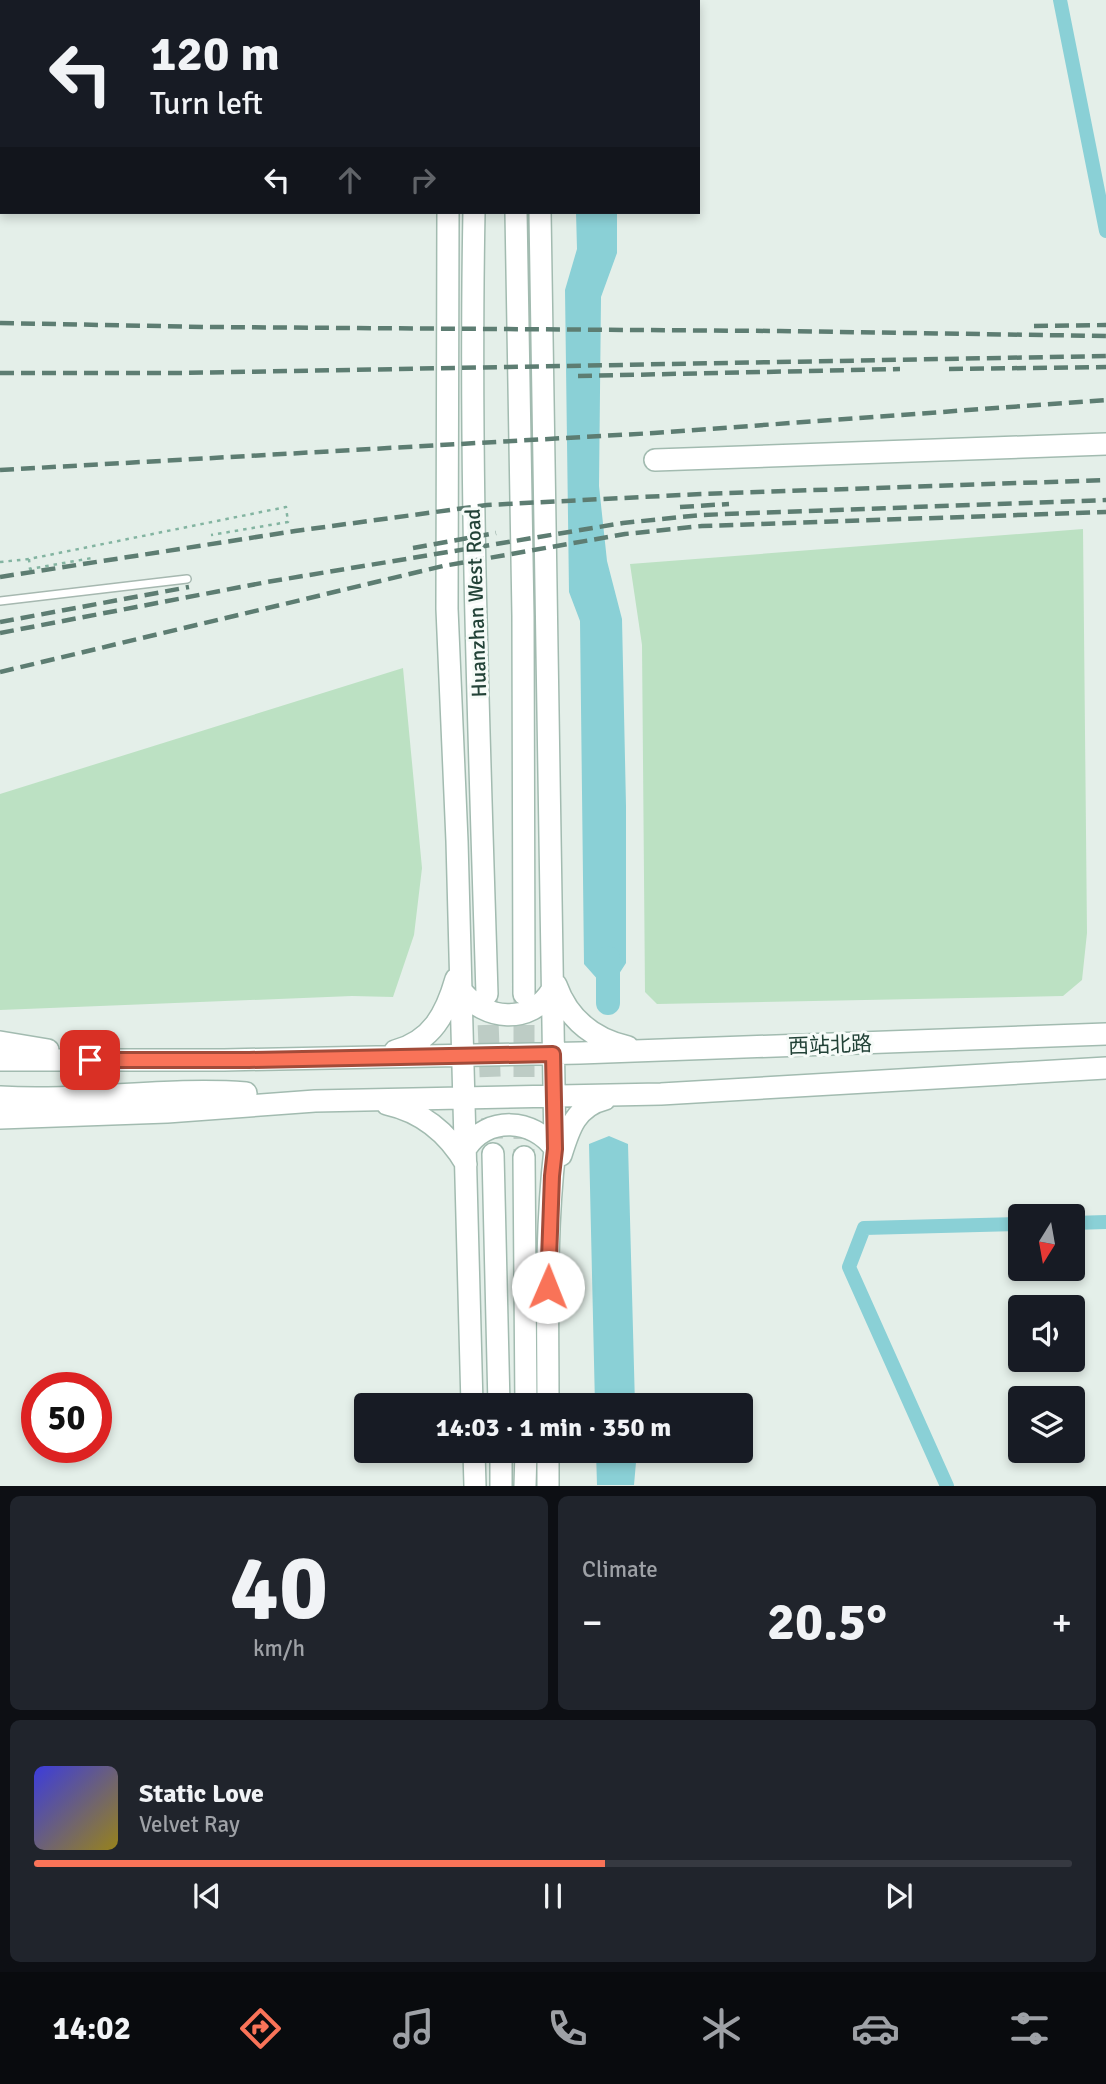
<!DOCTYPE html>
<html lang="en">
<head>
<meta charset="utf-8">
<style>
  body { margin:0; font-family:Signika,"Noto Sans SC",sans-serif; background:#20242c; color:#f1f3f6; height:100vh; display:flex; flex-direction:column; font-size:26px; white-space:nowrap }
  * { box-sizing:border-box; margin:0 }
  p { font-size:23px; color:#9ea1a6 }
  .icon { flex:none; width:38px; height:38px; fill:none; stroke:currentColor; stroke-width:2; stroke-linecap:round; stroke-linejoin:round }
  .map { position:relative; height:1486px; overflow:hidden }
  .panel { display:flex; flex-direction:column; gap:10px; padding:10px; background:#0d0f14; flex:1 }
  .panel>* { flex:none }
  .hud { position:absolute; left:0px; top:0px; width:700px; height:214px; box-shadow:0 4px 10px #0003; background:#171b24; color:#f1f3f6; overflow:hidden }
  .needle { width:46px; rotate:191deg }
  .buttons { position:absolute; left:1008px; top:1204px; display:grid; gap:14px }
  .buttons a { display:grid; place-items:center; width:77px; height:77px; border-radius:7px; background:#171b24; box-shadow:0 4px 10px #0003; font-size:35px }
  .speed { position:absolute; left:21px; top:1372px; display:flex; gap:14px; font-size:35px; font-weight:700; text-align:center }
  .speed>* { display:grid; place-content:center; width:91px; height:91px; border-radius:50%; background:#171b24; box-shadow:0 4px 10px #0003; line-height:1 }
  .speed .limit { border:10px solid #d22; background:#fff; color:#111 }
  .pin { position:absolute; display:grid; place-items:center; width:60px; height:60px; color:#fff; margin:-30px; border-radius:14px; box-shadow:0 4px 10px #0006 }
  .me { position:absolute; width:77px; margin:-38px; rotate:1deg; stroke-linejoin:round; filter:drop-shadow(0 0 5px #0008) }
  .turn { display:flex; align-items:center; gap:24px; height:147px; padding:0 35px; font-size:32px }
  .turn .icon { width:91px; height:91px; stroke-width:2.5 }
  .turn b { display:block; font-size:49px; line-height:60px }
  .lanes { display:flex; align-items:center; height:66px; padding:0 35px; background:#0003; justify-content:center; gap:35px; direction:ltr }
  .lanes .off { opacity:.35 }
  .big { font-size:52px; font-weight:700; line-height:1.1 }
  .panel .card { flex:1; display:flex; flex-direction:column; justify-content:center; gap:10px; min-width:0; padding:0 24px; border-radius:10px; background:#20242c }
  .panel .dial { align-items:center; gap:0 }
  .dial b { font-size:91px; line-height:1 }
  .song { display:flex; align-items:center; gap:21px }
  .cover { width:84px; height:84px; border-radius:10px; background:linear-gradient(135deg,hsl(240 70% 55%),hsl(50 70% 35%)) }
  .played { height:7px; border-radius:4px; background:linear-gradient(90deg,#f97358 55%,#363941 55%) }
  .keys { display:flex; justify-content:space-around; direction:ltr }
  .heat { display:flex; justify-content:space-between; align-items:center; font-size:38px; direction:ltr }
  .panel .tiles { flex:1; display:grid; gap:10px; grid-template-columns:1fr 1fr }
  .card:last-child { grid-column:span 2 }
  .trip { position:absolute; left:354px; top:1393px; width:399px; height:70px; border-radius:7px; background:#171b24; box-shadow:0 4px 10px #0003; font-weight:700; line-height:70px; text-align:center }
  .dock { display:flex; height:112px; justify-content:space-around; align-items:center; background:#090b0e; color:#9ea1a6 }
  .dock .icon { width:49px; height:49px }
  .dock .current { color:#f97358 }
  .dock b { font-size:32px; color:#f1f3f6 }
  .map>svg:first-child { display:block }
</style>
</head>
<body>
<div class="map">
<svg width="1106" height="1486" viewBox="0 0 1106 1486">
  <rect width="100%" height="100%" fill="#e4efe9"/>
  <!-- green -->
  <path fill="#bce1c3" d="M1083 529 1087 933 1082 980 1063 996 657 1004 645 992 642 645 630 564Z
    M403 668 422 868 414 935 393 997 352 996 0 1010V794Z"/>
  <!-- water -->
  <path fill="#8ad0d6" d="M576 212H617V253L601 297 599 486 607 561 622 619 626 806V963L608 991 584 964 580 621 569 592 565 290 577 249Z
    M609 1136 628 1144 635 1405H595L589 1144Z
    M596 1451H637L634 1485H597Z"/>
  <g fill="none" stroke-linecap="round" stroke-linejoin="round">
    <!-- canal -->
    <path stroke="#8ad0d6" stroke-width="14" d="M1060 0 1106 231
      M1073 1223 1106 1222
      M947 1486 849 1267 864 1228 1020 1224"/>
    <!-- river -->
    <path stroke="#8ad0d6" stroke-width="24" d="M19 0 21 2
      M608 958V1003"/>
    <!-- secondary-tunnel -->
    <path stroke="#bdccc5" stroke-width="21" stroke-dasharray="21 10" stroke-linecap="butt" d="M487 994 493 1154
      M524 994V1157"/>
    <defs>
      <path id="lane" d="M0 601 187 579"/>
      <path id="secondary" d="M509 0V2
        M539 0V2
        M449 2V0
        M478 2V0
        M448 212 447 609 457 841 472 1405
        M474 212C469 473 479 733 487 994
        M516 212 523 616 524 994
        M540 212 555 1149C545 1234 548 1320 548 1405
        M655 460 1106 444
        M556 985C568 1019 593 1039 628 1047
        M461 990C484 1021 531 1025 552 990
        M0 1042 48 1050
        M395 1051C432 1041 446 1014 456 979
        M0 1060H224L580 1053 1106 1034
        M0 1097C82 1102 164 1087 246 1093
        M387 1104C423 1112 448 1133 466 1164
        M0 1118 167 1112 315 1101 661 1094 1106 1068
        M466 1148C488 1116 533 1118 555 1149
        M493 1154 499 1405
        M561 1155C569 1129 576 1106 605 1099
        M524 1157 526 1405
        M474 1451 475 1486
        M501 1451V1486
        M525 1486 526 1451
        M548 1486V1451"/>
    </defs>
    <!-- lane casing -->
    <use href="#lane" stroke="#a6b8b0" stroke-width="10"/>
    <!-- secondary casing -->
    <use href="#secondary" stroke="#a2bbb0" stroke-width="24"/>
    <!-- path -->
    <path stroke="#83b4a1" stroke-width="2.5" stroke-dasharray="3.5 5" stroke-linecap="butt" d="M29 559 30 569 92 558
      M0 562 29 559 286 507 288 522 211 535"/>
    <!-- lane -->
    <use href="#lane" stroke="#fff" stroke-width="7"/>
    <!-- secondary -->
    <use href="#secondary" stroke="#fff" stroke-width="21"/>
    <!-- rail -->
    <path stroke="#5d7d72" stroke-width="4.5" stroke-dasharray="14 7" stroke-linecap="butt" d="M0 323 208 327 780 331 1106 336
      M1034 326 1106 325
      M949 369 1106 367
      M0 373H182L1106 356
      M578 376 900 369
      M0 470 654 433 1106 400
      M680 507 729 504
      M413 548 496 533
      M0 577 295 531 487 505 701 494 1106 480
      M0 622 189 587
      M0 633 267 582 623 523 701 515 1106 500
      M0 672 443 566 625 534 702 526 1106 512"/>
  </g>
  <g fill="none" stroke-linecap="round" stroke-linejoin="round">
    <defs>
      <path id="route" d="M90 1060H249L553 1054 555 1149 552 1176 548 1287"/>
    </defs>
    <!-- route casing -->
    <use href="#route" stroke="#a24b39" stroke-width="18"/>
    <!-- route -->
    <use href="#route" stroke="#f97358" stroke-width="12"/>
  </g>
  <g text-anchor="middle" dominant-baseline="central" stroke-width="6" stroke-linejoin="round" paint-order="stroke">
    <!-- street labels -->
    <g font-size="21" fill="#224237" stroke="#f6fbf8">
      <text transform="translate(476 603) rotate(-92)">Huanzhan West Road</text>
      <text transform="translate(830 1045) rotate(-2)">西站北路</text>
    </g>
  </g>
</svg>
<div class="buttons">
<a><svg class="needle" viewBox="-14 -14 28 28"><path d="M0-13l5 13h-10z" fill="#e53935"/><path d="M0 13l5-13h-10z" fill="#9ea1a6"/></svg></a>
<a><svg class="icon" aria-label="sound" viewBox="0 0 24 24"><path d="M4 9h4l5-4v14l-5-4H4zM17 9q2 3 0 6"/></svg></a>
<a><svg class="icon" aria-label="layers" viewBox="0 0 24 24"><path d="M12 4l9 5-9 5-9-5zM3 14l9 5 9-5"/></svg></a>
</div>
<div class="speed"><div class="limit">50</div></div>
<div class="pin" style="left:90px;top:1060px;background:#d93025"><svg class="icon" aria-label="arrive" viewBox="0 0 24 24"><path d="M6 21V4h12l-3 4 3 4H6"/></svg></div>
<svg class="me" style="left:548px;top:1287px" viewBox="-20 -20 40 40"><circle r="19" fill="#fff"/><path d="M0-13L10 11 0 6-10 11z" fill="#f97358"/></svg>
<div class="trip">14:03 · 1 min · 350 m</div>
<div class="hud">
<div class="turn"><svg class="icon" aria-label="left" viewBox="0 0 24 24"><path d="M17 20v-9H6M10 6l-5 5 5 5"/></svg><div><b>120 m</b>Turn left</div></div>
<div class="lanes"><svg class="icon" aria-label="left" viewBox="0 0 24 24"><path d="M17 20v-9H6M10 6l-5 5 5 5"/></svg><svg class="icon off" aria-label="ahead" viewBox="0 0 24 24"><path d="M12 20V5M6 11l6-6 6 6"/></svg><svg class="icon off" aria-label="right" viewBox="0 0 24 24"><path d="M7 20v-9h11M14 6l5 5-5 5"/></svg></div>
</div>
</div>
<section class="panel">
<div class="tiles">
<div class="card dial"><b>40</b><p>km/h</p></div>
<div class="card"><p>Climate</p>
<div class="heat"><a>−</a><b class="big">20.5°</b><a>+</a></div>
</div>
<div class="card">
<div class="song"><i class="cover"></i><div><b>Static Love</b><p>Velvet Ray</p></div></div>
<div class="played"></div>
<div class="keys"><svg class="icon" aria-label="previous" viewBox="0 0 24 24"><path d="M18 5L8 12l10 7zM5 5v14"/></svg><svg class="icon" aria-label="pause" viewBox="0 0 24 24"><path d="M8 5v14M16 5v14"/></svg><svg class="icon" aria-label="next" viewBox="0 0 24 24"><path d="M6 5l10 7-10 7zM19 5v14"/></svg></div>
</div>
</div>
</section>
<nav class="dock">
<b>14:02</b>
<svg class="icon current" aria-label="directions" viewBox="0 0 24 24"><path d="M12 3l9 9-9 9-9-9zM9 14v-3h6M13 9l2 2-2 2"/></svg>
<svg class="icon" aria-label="music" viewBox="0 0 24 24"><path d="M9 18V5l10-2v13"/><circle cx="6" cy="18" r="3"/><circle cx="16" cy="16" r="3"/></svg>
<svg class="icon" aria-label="phone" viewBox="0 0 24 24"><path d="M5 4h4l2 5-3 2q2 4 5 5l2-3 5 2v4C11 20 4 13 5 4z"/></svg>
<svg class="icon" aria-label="climate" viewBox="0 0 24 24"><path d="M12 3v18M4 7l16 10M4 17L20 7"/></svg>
<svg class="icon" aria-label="car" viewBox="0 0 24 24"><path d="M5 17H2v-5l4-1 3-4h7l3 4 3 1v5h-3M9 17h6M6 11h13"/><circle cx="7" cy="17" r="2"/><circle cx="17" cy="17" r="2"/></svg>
<svg class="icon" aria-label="filters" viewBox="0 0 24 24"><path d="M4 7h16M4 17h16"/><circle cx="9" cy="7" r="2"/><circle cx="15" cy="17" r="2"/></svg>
</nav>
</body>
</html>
